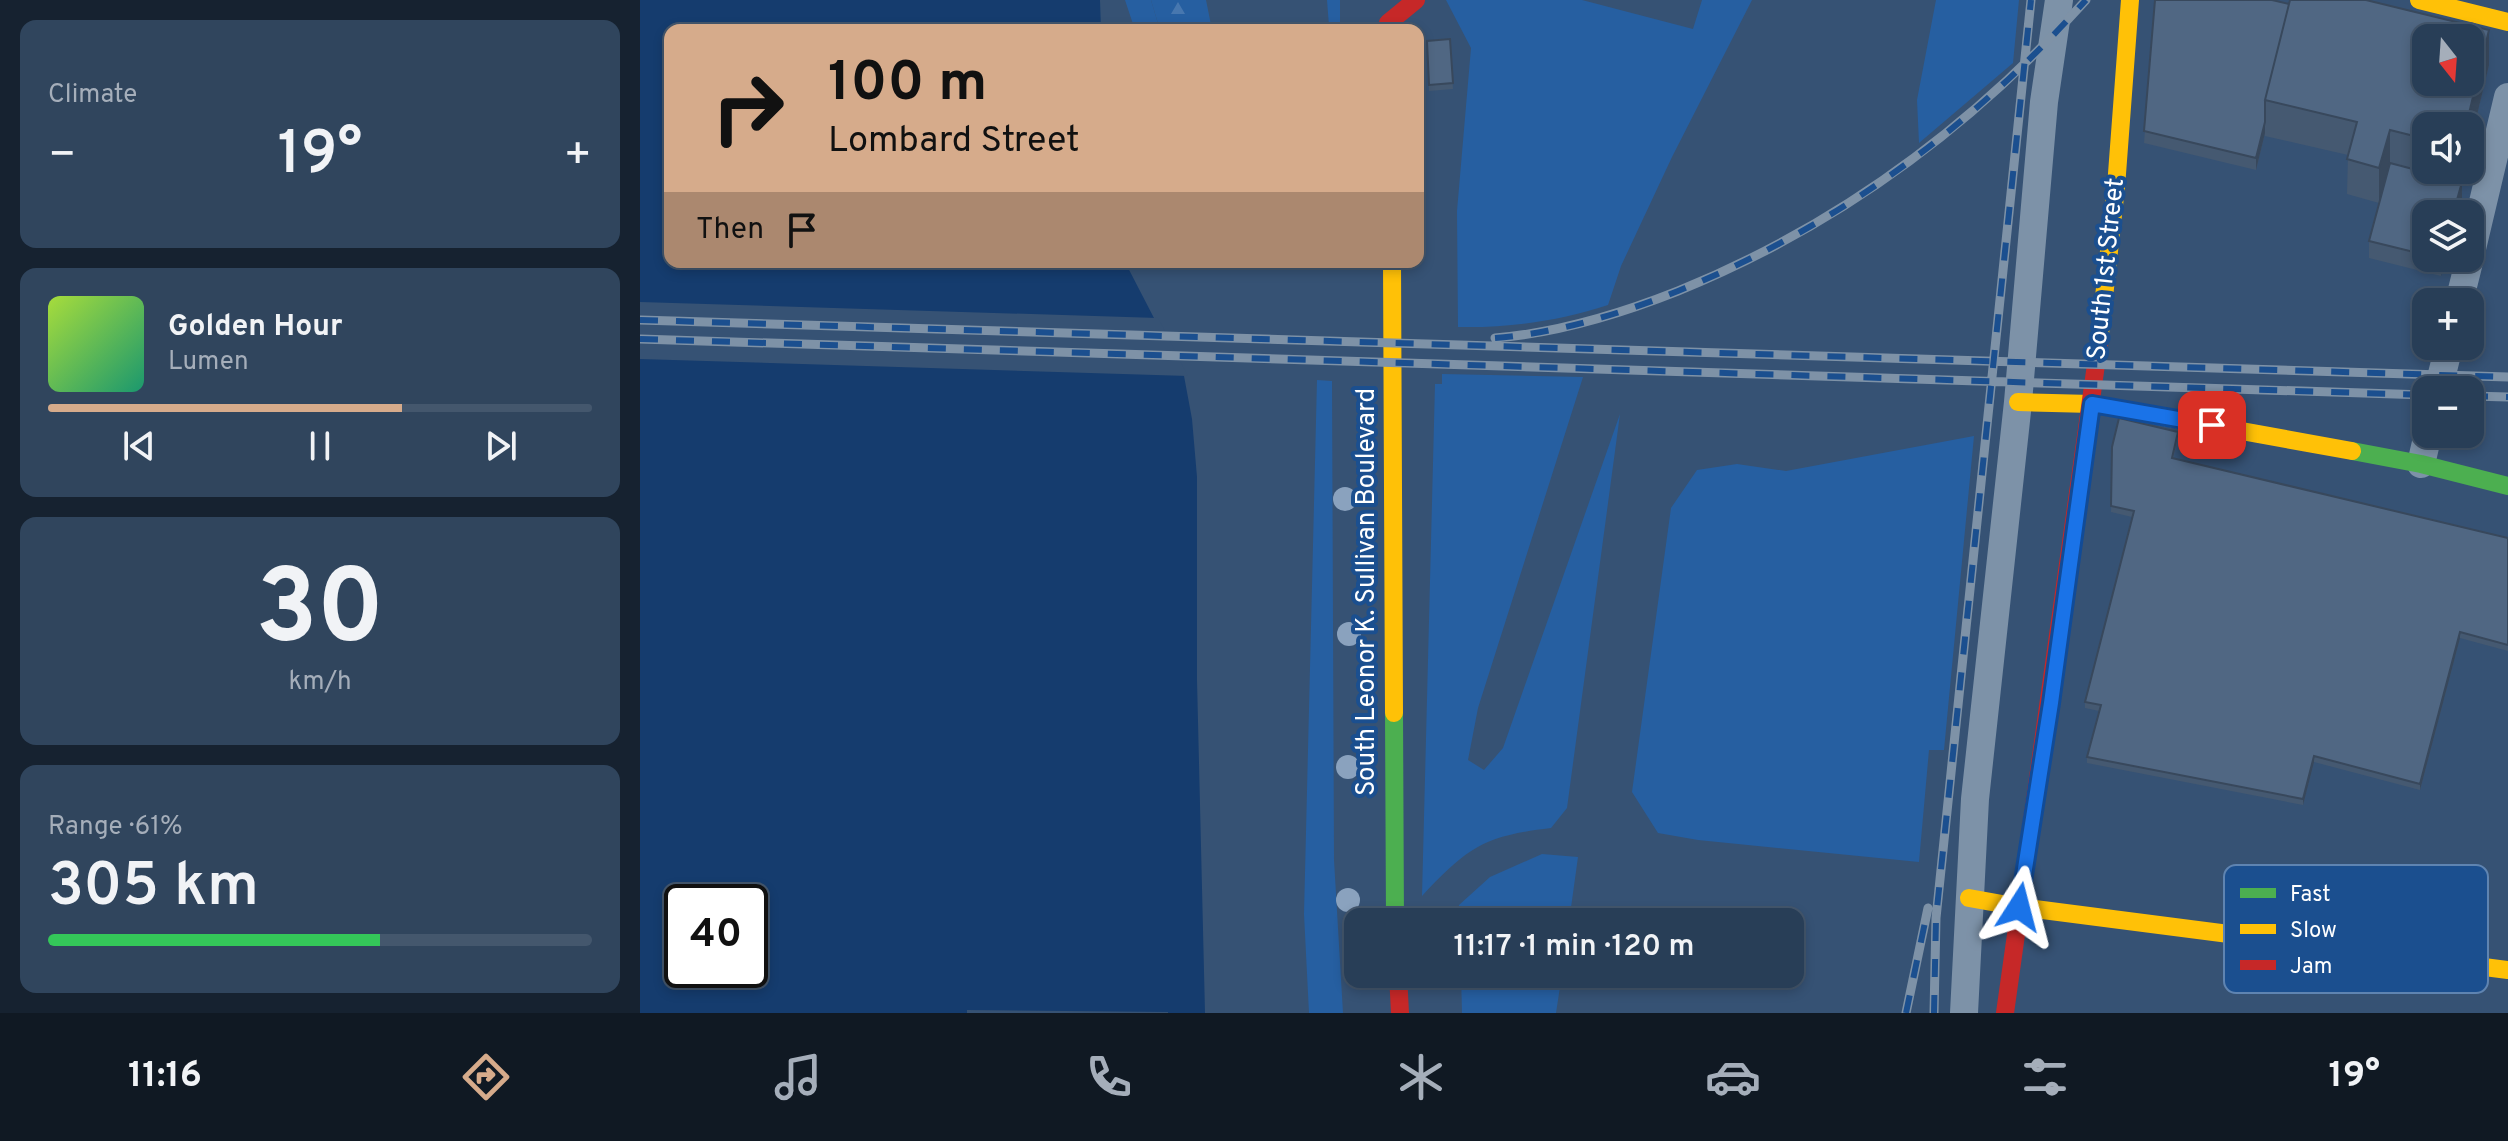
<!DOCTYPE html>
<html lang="en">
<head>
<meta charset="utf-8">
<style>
  body { margin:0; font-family:Overpass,sans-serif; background:#30455d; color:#f1f3f6; height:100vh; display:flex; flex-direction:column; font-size:30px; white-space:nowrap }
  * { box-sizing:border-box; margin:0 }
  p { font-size:26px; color:#a5aeba }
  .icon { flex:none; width:44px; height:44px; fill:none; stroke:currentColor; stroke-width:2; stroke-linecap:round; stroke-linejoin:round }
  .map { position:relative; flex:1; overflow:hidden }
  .sheet { display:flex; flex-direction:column; gap:20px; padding:20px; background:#162230; width:640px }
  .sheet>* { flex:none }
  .top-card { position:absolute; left:24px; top:24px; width:760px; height:244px; border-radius:16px; box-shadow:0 4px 12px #0003,0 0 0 2px #44576d; background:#d6ab8b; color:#111; overflow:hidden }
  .needle { width:52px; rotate:163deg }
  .controls { position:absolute; left:1772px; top:24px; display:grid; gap:16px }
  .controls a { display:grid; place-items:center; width:72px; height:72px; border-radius:16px; background:#283e57; box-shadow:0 4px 12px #0003,0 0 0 2px #44576d; font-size:40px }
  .speed { position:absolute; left:24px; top:884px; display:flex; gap:16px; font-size:40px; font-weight:700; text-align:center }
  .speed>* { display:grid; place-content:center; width:104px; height:104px; border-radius:50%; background:#283e57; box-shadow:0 4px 12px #0003,0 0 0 2px #44576d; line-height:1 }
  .speed .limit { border:4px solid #111; border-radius:12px; background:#fff; color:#111 }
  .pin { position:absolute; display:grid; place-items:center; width:68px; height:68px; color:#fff; margin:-34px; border-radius:16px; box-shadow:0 4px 12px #0006 }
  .me { position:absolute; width:88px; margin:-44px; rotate:9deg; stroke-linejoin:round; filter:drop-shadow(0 0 6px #0008) }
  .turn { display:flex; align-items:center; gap:28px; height:168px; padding:0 32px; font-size:36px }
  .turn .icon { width:104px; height:104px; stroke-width:2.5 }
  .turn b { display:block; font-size:56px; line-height:68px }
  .then { display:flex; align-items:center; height:76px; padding:0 32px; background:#0003; gap:16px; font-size:30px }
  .big { font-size:60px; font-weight:600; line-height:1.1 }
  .sheet .card { flex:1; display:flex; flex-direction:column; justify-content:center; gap:12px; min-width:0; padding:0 28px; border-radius:16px; background:#30455d }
  .sheet .dial { align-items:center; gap:0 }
  .dial b { font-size:104px; line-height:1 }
  .song { display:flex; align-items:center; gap:24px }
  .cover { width:96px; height:96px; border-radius:12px; background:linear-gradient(135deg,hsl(80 70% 55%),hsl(160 70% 35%)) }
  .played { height:8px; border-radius:4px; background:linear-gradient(90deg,#d6ab8b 65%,#44576d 65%) }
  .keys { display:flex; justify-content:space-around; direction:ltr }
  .heat { display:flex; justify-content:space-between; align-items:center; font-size:44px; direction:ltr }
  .charge { height:12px; border-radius:6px; background:linear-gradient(90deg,#34c759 61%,#44576d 0) }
  .trip { position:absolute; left:704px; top:908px; width:460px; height:80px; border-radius:16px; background:#283e57; box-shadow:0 4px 12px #0003,0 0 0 2px #44576d; font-weight:600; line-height:80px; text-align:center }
  .tab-bar { display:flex; height:128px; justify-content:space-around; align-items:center; background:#101923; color:#a5aeba }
  .tab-bar .icon { width:56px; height:56px }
  .tab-bar .selected { color:#d6ab8b }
  .tab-bar b { font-size:36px; color:#f1f3f6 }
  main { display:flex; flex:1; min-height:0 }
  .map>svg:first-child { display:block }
</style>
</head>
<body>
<main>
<section class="sheet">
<div class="card"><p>Climate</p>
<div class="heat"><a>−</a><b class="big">19°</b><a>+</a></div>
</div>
<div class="card">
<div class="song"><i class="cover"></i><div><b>Golden Hour</b><p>Lumen</p></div></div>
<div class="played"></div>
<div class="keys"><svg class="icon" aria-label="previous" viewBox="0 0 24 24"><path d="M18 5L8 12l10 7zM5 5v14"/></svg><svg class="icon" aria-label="pause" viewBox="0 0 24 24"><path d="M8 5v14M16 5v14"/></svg><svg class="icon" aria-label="next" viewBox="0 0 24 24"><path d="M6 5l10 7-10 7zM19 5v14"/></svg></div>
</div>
<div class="card dial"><b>30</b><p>km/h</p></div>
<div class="card"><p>Range · 61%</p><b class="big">305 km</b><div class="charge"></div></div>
</section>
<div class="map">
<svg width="1868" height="1013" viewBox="0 0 1868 1013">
  <defs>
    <pattern id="forest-firs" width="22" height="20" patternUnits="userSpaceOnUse" patternTransform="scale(2)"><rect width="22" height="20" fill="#265fa1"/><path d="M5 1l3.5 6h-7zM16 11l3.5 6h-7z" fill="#4777af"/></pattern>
  </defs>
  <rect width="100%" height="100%" fill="#365274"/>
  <!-- green -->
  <path fill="#265fa1" d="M485 0H511L520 30H495Z
    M687 0H700V26H689Z
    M806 0H942L1053 29 1062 0H1112L1032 157 981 266 968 305C919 321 870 328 818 327L817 211 831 48Z
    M1296 0H1379L1373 63 1279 143 1277 100Z
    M802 374 943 377 838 708 828 760 844 770 863 748 980 414 927 808 911 828C844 836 828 847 782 896L795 384H802Z
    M677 380 692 381 694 860 703 1013H669L664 914Z
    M1334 436 1304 750H1289L1279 862 1058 840 1018 833 992 792 1031 508 1057 470 1097 464 1146 471Z
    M902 854 938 857 929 922H819V905L850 877Z
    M821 974H922L916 1013H822Z"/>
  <!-- forest -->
  <path fill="url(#forest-firs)" d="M511 0H566L572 30H520Z"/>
  <!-- water -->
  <path fill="#153c6e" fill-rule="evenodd" d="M0 0H460L461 30H30V262H485L544 376 552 419 557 477V680L565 1013H0ZM42 902H110V970H42Z"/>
  <!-- pier -->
  <path fill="#365274" d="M0 302 518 318 548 376 0 359Z
    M327 1010 528 1012V1013H327Z"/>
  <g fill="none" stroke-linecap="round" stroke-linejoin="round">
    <!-- street -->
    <path stroke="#7d92a8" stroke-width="28" d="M1830 257 1868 97
      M1819 302 1830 258
      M1798 390 1809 346
      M1781 464 1788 434
      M1324 1013 1335 799 1378 402 1404 102 1419 0"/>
    <!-- fast -->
    <path stroke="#4caf50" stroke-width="18" d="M1712 451 1781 464 1868 486
      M754 713 755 922"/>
    <!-- slow -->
    <path stroke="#ffc107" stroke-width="18" d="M1779 0 1868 22
      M752 262 754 713
      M1459 343 1476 187 1490 0
      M1378 402 1452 404 1712 451
      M1329 898 1379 907 1868 970"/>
    <!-- jam -->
    <path stroke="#c62828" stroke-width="18" d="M748 23 776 0
      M758 974 760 1013
      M1365 1013 1459 343"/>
    <defs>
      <path id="rail" d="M0 320 1868 377
        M855 338C918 333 980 314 1038 291 1198 226 1331 128 1446 0
        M0 339 1786 395
        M1830 396 1868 397
        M1266 1013 1288 908
        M1294 1013 1296 918 1391 0"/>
    </defs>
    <!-- rail casing -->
    <use href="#rail" stroke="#7e92a7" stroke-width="9"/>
    <!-- rail -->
    <use href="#rail" stroke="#1b4f8f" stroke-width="6" stroke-dasharray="18" stroke-linecap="butt"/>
  </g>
  <!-- trees -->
  <g fill="#8aa2be">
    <circle cx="705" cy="499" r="12"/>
    <circle cx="709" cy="634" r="12"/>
    <circle cx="708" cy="767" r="12"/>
    <circle cx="708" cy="900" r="12"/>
  </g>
  <!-- wall -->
  <path fill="#455971" d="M1515 3 1849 65 1830 144V126H1786V170H1824L1821 182 1822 199 1786 214V258H1806L1801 276 1729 258V241L1739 203 1707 194 1708 155 1625 136V133L1616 170 1504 143Z
    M810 39 813 89 789 91 787 41Z
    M1538 438 1533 459 1868 538V651L1820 638 1780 790 1674 762 1663 805 1447 763V757L1459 711 1445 708V702L1492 517 1471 512 1472 447Z"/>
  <!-- shaded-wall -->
  <path fill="#38485c" d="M1849 30V65L1830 144V126H1826Z
    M1625 122V133L1616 170V158Z
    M1750 130V166L1739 203V168Z
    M1822 182V199L1818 214H1813Z
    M1801 258H1806L1801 276Z
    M1820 632V638L1780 790V784Z
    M1674 756V762L1663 805V799Z"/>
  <!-- building -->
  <path fill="#506783" stroke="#38485c" stroke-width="2" fill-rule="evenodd" d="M1515 0H1632L1649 4 1625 100V122L1616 158 1504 131Z
    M1650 0H1726L1849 30 1826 126H1786V139L1750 130 1739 168 1707 159 1717 122 1625 100ZM1786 38H1830V82H1786Z
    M810 39 813 83 789 85 787 41Z
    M1750 163 1822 182 1813 214H1786V255L1729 241Z
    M1479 418 1538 432 1532 458 1868 538V645L1820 632 1780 784 1674 756 1663 799 1447 757 1461 705 1445 702 1494 511 1471 506 1472 447Z"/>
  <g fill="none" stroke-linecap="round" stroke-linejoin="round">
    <defs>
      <path id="route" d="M1379 907 1411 703 1452 404 1572 425"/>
    </defs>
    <!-- route casing -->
    <use href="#route" stroke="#114b97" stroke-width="20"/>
    <!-- route -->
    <use href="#route" stroke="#1a73e8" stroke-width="14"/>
  </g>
  <g text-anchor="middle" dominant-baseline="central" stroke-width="8" stroke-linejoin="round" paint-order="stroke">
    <!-- street labels -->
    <g font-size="26" fill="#fff" stroke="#1b4f8f">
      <text transform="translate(1467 269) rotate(-84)">South 1st Street</text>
      <text transform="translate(727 592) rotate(-90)">South Leonor K. Sullivan Boulevard</text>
    </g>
  </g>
  <!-- legend -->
  <rect x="1584" y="865" width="264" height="128" rx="12" fill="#1b4f8f" stroke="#5f84b1" stroke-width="2"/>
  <rect x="1600" y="888" width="36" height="10" fill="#4caf50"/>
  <rect x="1600" y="924" width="36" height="10" fill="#ffc107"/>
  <rect x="1600" y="960" width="36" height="10" fill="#c62828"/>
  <g font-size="22" fill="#fff">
    <text x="1650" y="901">Fast</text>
    <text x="1650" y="937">Slow</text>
    <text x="1650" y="973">Jam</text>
  </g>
</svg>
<div class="controls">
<a><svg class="needle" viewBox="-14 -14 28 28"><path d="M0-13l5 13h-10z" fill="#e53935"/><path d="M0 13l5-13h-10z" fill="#a5aeba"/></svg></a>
<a><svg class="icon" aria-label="sound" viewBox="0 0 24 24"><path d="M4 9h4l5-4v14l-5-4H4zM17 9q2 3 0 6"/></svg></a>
<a><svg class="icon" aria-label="layers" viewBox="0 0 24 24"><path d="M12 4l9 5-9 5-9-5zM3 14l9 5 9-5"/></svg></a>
<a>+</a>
<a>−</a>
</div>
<div class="speed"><div class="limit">40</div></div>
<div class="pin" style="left:1572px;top:425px;background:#d93025"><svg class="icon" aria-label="arrive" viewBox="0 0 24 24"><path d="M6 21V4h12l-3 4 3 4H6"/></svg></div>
<svg class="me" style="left:1379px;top:907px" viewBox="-20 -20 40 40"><path d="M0-17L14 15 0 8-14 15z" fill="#1a73e8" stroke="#fff" stroke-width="4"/></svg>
<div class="trip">11:17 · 1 min · 120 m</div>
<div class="top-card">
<div class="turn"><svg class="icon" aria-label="right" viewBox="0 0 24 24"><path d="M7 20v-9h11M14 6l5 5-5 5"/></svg><div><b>100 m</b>Lombard Street</div></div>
<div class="then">Then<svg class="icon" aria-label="arrive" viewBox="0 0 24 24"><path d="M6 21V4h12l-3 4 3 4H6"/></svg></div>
</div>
</div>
</main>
<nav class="tab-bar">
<b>11:16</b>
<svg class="icon selected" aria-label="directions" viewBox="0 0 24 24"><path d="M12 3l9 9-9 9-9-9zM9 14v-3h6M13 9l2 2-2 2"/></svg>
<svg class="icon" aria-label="music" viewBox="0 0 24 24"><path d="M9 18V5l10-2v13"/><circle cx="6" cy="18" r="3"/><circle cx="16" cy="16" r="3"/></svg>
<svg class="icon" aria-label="phone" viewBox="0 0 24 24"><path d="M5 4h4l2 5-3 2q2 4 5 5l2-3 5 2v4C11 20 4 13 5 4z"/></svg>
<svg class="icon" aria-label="climate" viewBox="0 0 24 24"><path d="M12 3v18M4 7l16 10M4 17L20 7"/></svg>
<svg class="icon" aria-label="car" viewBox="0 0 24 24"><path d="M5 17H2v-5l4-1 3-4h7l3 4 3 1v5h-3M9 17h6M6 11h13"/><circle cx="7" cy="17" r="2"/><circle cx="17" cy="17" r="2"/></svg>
<svg class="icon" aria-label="filters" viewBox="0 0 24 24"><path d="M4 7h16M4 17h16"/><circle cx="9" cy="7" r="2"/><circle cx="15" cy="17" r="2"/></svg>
<b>19°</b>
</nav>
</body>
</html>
